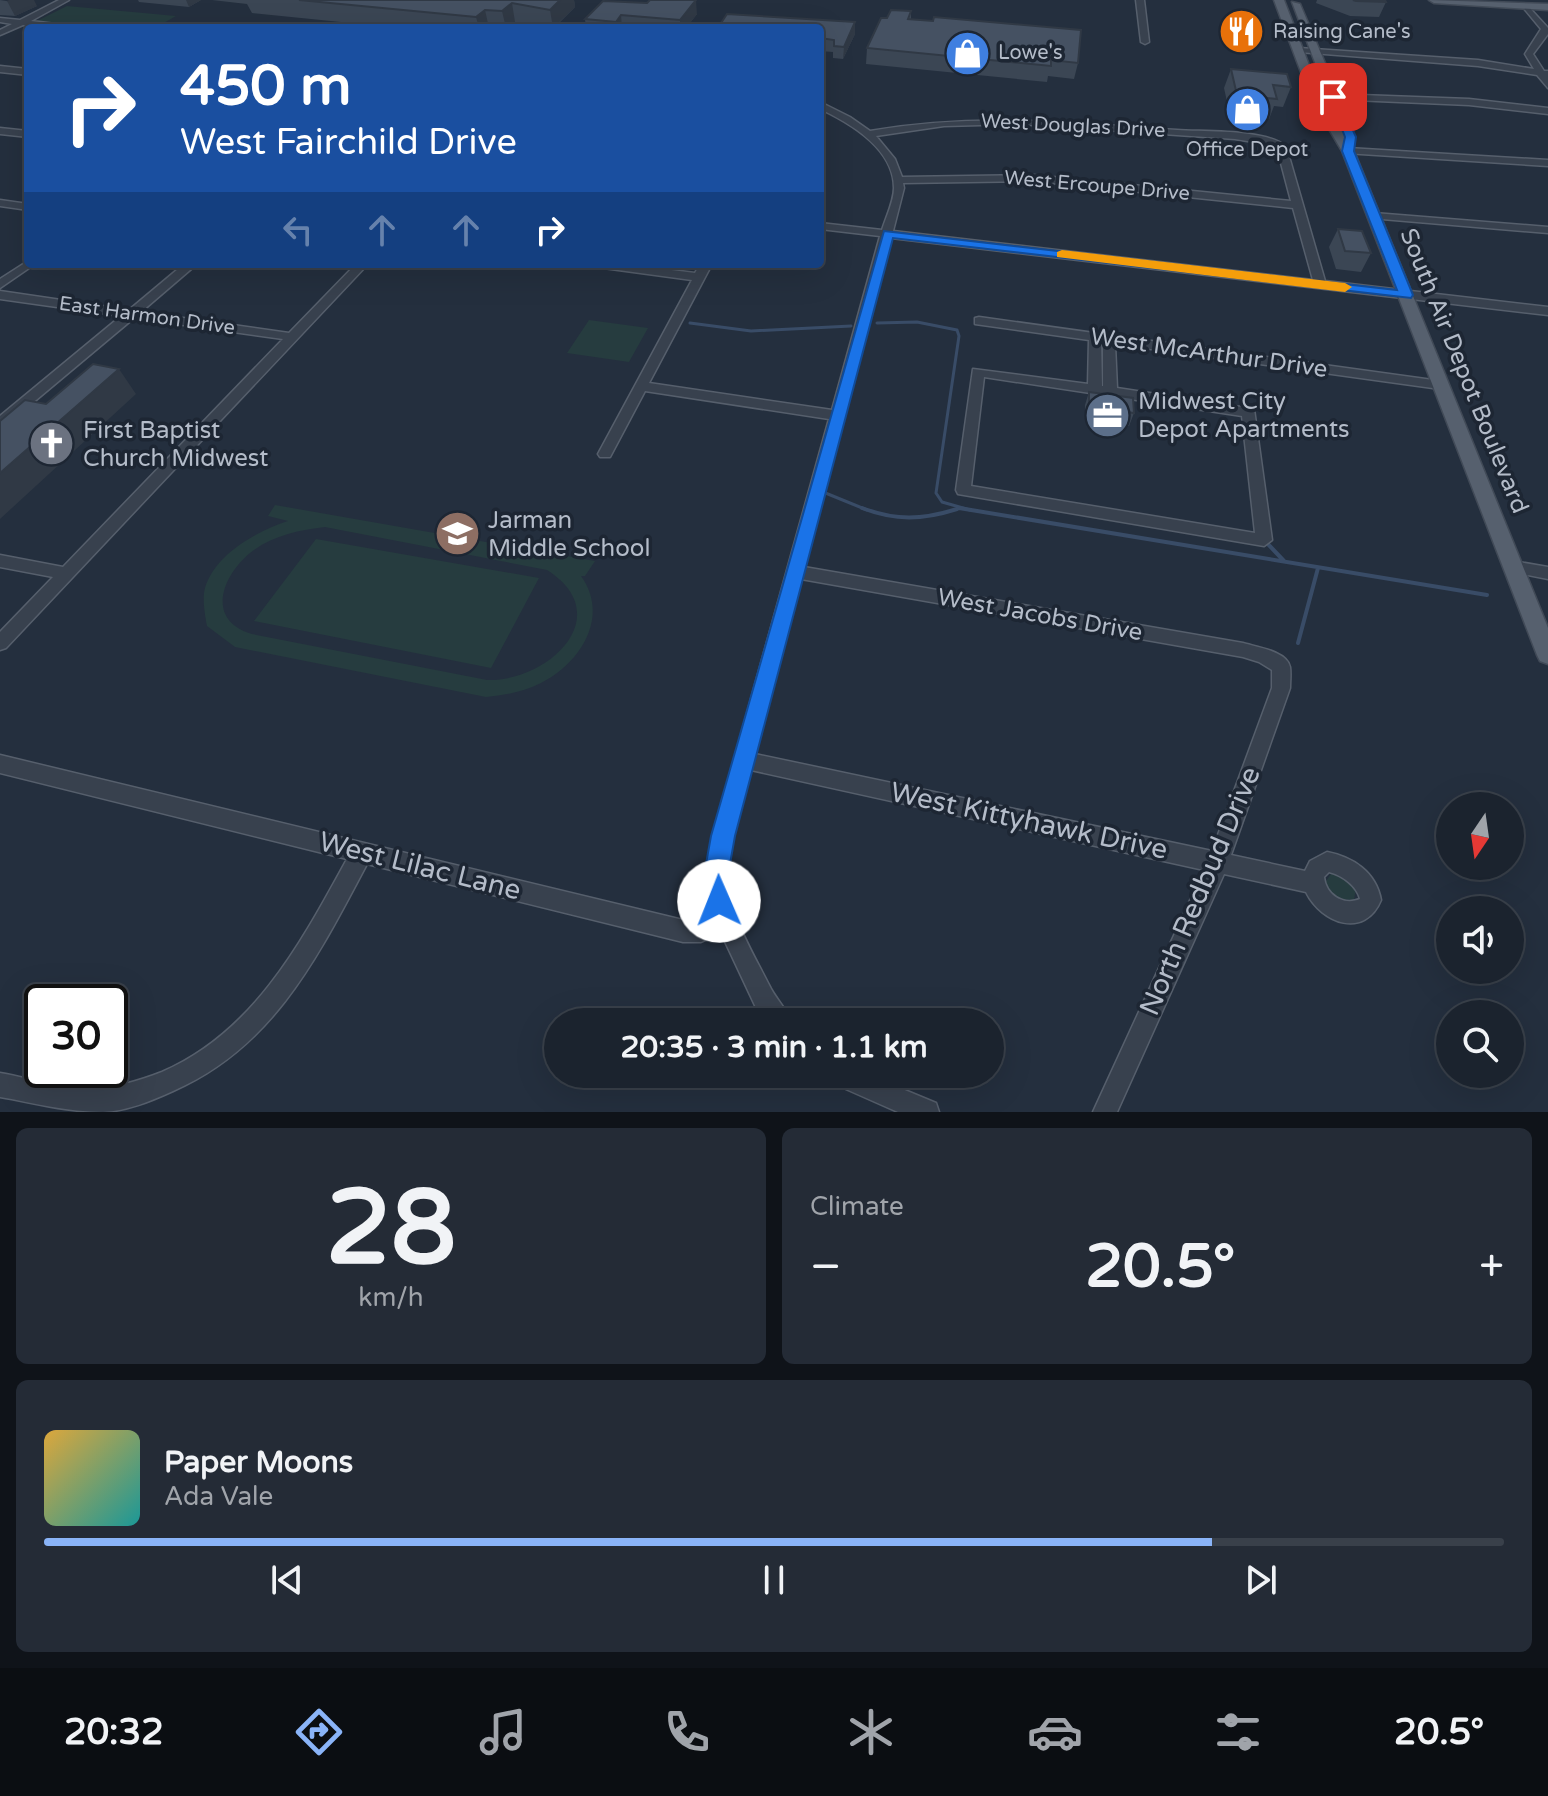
<!DOCTYPE html>
<html lang="en">
<head>
<meta charset="utf-8">
<style>
  body { margin:0; font-family:"Varela Round",sans-serif; background:#242b36; color:#f1f3f6; height:100vh; display:flex; flex-direction:column; font-size:30px; white-space:nowrap }
  * { box-sizing:border-box; margin:0 }
  p { font-size:26px; color:#a0a4aa }
  .icon { flex:none; width:44px; height:44px; fill:none; stroke:currentColor; stroke-width:2; stroke-linecap:round; stroke-linejoin:round }
  .map { position:relative; height:1112px; overflow:hidden }
  .side { display:flex; flex-direction:column; gap:16px; padding:16px; background:#0f1319; flex:1 }
  .side>* { flex:none }
  .banner { position:absolute; left:24px; top:24px; width:800px; height:244px; border-radius:8px; box-shadow:0 8px 32px #0002,0 0 0 2px #39404a; background:#1a4fa0; color:#fff; overflow:hidden }
  .needle { width:52px; rotate:193deg }
  .fabs { position:absolute; left:1436px; top:792px; display:grid; gap:16px }
  .fabs a { display:grid; place-items:center; width:88px; height:88px; border-radius:50%; background:#1b232e; box-shadow:0 8px 32px #0002,0 0 0 2px #39404a; font-size:40px }
  .speed { position:absolute; left:24px; top:984px; display:flex; gap:16px; font-size:40px; font-weight:700; text-align:center }
  .speed>* { display:grid; place-content:center; width:104px; height:104px; border-radius:50%; background:#1b232e; box-shadow:0 8px 32px #0002,0 0 0 2px #39404a; line-height:1 }
  .speed .limit { border:4px solid #111; border-radius:12px; background:#fff; color:#111 }
  .pin { position:absolute; display:grid; place-items:center; width:68px; height:68px; color:#fff; margin:-34px; border-radius:16px; box-shadow:0 4px 12px #0006 }
  .me { position:absolute; width:88px; margin:-44px; rotate:359deg; stroke-linejoin:round; filter:drop-shadow(0 0 6px #0008) }
  .turn { display:flex; align-items:center; gap:28px; height:168px; padding:0 24px; font-size:36px }
  .turn .icon { width:104px; height:104px; stroke-width:2.5 }
  .turn b { display:block; font-size:56px; line-height:68px }
  .lanes { display:flex; align-items:center; height:76px; padding:0 24px; background:#0003; justify-content:center; gap:40px; direction:ltr }
  .lanes .off { opacity:.35 }
  .big { font-size:60px; font-weight:700; line-height:1.1 }
  .side .card { flex:1; display:flex; flex-direction:column; justify-content:center; gap:12px; min-width:0; padding:0 28px; border-radius:12px; background:#242b36 }
  .side .dial { align-items:center; gap:0 }
  .dial b { font-size:104px; line-height:1 }
  .song { display:flex; align-items:center; gap:24px }
  .cover { width:96px; height:96px; border-radius:12px; background:linear-gradient(135deg,hsl(40 70% 55%),hsl(180 70% 35%)) }
  .played { height:8px; border-radius:4px; background:linear-gradient(90deg,#8ab4f8 80%,#39404a 80%) }
  .keys { display:flex; justify-content:space-around; direction:ltr }
  .heat { display:flex; justify-content:space-between; align-items:center; font-size:44px; direction:ltr }
  .side .tiles { flex:1; display:grid; gap:16px; grid-template-columns:1fr 1fr }
  .card:last-child { grid-column:span 2 }
  .trip { position:absolute; left:544px; top:1008px; width:460px; height:80px; border-radius:40px; background:#1b232e; box-shadow:0 8px 32px #0002,0 0 0 2px #39404a; font-weight:700; line-height:80px; text-align:center }
  .dock { display:flex; height:128px; justify-content:space-around; align-items:center; background:#0b0e12; color:#a0a4aa }
  .dock .icon { width:56px; height:56px }
  .dock .selected { color:#8ab4f8 }
  .dock b { font-size:36px; color:#f1f3f6 }
  .map>svg:first-child { display:block }
</style>
</head>
<body>
<div class="map">
<svg width="1548" height="1112" viewBox="0 0 1548 1112">
  <rect width="100%" height="100%" fill="#242f3e"/>
  <!-- green -->
  <path fill="#263c3f" fill-rule="evenodd" d="M67 6 176 16 155 28H99L35 22Z
    M589 320 648 328 629 362 567 353Z
    M275 505 595 561 585 576H581C610 616 581 663 541 683 523 692 506 695 486 697L235 647 207 626C205 615 202 599 205 588 215 554 257 531 288 521L268 516ZM325 527 547 570C619 616 547 682 487 680L252 634C206 621 221 577 250 553 271 536 299 530 325 527Z
    M316 539 539 578 491 668 254 621Z
    M1331 874H1340L1356 888 1354 900 1334 899 1324 884Z"/>
  <g fill="none" stroke-linecap="round" stroke-linejoin="round">
    <!-- stream-far1 -->
    <path stroke="#394c67" stroke-width="3" d="M690 323 751 331 851 326
      M877 323 917 322 957 330 959 336 936 493 942 502 970 510
      M823 492 867 510"/>
    <!-- stream -->
    <path stroke="#394c67" stroke-width="4" d="M862 508C896 521 922 520 957 509
      M959 508 1487 595
      M1266 542 1284 561
      M1298 643 1318 568"/>
    <defs>
      <path id="minor" d="M59 0H69L31 21 88 28 23 25 0 35V30L12 24 0 22V18L20 20Z
        M1136 0H1144L1149 42 1145 44 1141 42Z
        M1526 4 1548 28V34L1533 54 1544 71H1548V88L1537 75 1478 66 1299 52 1295 50 1299 48 1478 60 1534 69 1525 54 1541 29 1522 6Z
        M0 66 28 69V75L0 72Z
        M1333 94 1469 99 1548 108V114L1469 105 1330 99 1328 97Z
        M820 102 850 117 870 131C980 112 1068 123 1177 130 1206 132 1264 129 1286 146L1325 281 1548 307V315L891 238 804 567 1243 643C1256 647 1287 651 1290 667 1291 674 1290 682 1290 688L1231 855 1305 871 1310 861 1327 852C1353 857 1376 872 1381 900 1365 939 1322 924 1306 892L1224 874 1117 1112H1093L1204 870 751 770C739 815 719 864 734 911 742 936 757 961 769 985 775 998 786 1008 792 1022H765L759 1014 721 933 701 942H683L367 864C318 956 274 1047 173 1091 151 1101 127 1111 103 1112 67 1112 35 1103 0 1097V1073C30 1078 60 1090 91 1089 115 1088 139 1081 162 1072 254 1032 301 943 347 859L0 773V755L683 920H701L714 915 708 878 713 836 829 419 645 391 610 457H600L598 454 692 280 596 267 590 264H624L695 273 700 264H712L649 383 832 410 880 236 820 229V223L882 230C886 217 894 201 894 188 894 149 850 123 820 109ZM1017 124 1235 139 1272 145 1277 148 1291 201 1033 175 902 177 895 159 876 136 944 126ZM1033 181 1293 208 1313 280 893 231 904 188 903 183ZM801 579 1243 657 1259 662 1272 670V688L1212 851 755 754ZM1329 872C1342 875 1357 886 1360 899 1343 906 1326 895 1324 877Z
        M0 128 28 131V137L0 134Z
        M1348 148 1548 160V166L1345 153 1343 151Z
        M0 200 28 204V210L0 206Z
        M1374 213 1548 227V233L1370 218 1369 216Z
        M28 261V264H34L32 266 0 288V279Z
        M184 264H197L141 312 289 333 356 264H368L6 648 0 650V632L53 577 0 567V555L63 567 283 339 134 318 5 426 0 428V416L121 316 0 299V291L129 310Z
        M979 317 1440 381 1447 385 1440 389 1115 344 1117 388 1254 409 1272 540 1264 546 958 494 956 490 973 369 1088 384 1089 340 975 324V318ZM1101 342H1103V386H1102ZM984 377 1242 416 1255 533 971 486Z
        M1513 561 1548 567V579L1507 571 1505 567 1507 563Z
        M826 1074H866L936 1103 939 1112H898L830 1082Z"/>
      <path id="major" d="M1274 0H1284L1322 99 1354 151 1548 628V664L1540 661 1537 655 1342 151 1311 99Z
        M1429 0 1548 4V10L1434 3Z
        M1292 2 1300 4 1347 115 1345 117 1335 115Z"/>
    </defs>
    <!-- minor casing -->
    <use href="#minor" stroke="#565f6c" stroke-width="3"/>
    <!-- major casing -->
    <use href="#major" stroke="#414a57" stroke-width="3"/>
    <!-- minor -->
    <use href="#minor" fill="#38414e" fill-rule="evenodd"/>
    <!-- major -->
    <use href="#major" fill="#56606e" fill-rule="evenodd"/>
  </g>
  <!-- wall -->
  <path fill="#3b4654" d="M0 0 37 6 15 16 0 15Z
    M138 0H201L189 7 139 2Z
    M212 0H574L575 7 554 28 515 22 508 28H400L252 13 247 4Z
    M1317 0H1385L1386 2 1379 17 1350 16 1316 3Z
    M647 3 697 14 686 28H586L585 19Z
    M911 11V19L1078 63 1074 79 1048 76 1047 82 866 64 867 48 887 18Z
    M727 14 855 22V34L843 59 833 58V52L820 51V28H719V26Z
    M1231 69 1291 87 1283 107 1274 106 1269 119 1230 115 1224 88Z
    M1338 229 1371 253 1361 272 1336 269 1329 247Z
    M1089 392 1134 413 1129 426 1085 420V405Z"/>
  <!-- shaded-wall -->
  <path fill="#303945" d="M9 0H34L37 6 15 16 7 1Z
    M186 0H201L189 7Z
    M560 0H574L575 7 553 28 550 10Z
    M696 0 697 14 686 28H680V20Z
    M512 3 515 22 508 28H506L502 11Z
    M485 10 489 28H479L476 17Z
    M621 15 622 28H616V22Z
    M855 22V34L843 59 844 47Z
    M119 369 136 394 0 519V473Z"/>
  <!-- building -->
  <path fill="#455162" stroke="#303945" stroke-width="2" d="M299 0H560L550 10 512 3 502 11 485 10 476 17Z
    M650 0H696L680 20 621 15 616 22 585 19 603 1 647 3Z
    M1353 0H1385L1386 2 1356 1Z
    M891 10 911 11 908 19 933 21 934 17 1081 30 1078 63 1051 60V66L867 48 881 18H887Z
    M727 14 855 22 844 47 834 46V40L820 38V28H748L719 26Z
    M1231 69 1287 74 1291 87 1273 85 1277 99 1237 95Z
    M1338 229 1362 231 1371 253 1345 251Z
    M93 364 119 369 0 473V421L25 400 46 404Z
    M1089 392 1133 398 1134 413 1089 407Z"/>
  <!-- route -->
  <path fill="#1a73e8" stroke="#114b97" stroke-width="2" d="M1329 94 1338 97 1356 137 1354 151 1413 295 1411 298 893 238 735 836 728 875 731 901 727 910 719 913 710 910 704 875 711 836 884 231 1397 290 1342 151 1345 137Z"/>
  <!-- slow -->
  <path fill="#f59e0b" d="M1062 250 1345 283 1352 287 1345 292 1057 257V252Z"/>
  <!-- icons -->
  <defs>
    <symbol id="restaurant-disc" viewBox="-11 -11 22 22"><circle r="9.5" fill="#e8710a" stroke="#1d2633"/><path d="M-5-6h1v4h1v-4h1v4h1v-4h1v5L-1.5 .5V6h-2V.5L-5-1ZM5-6V6H3V1.5H1.5Q1.5-4 5-6Z" fill="#fff"/></symbol>
    <symbol id="shop-disc" viewBox="-11 -11 22 22"><circle r="9.5" fill="#3f7fe0" stroke="#1d2633"/><path d="M-5-2.5h2.3a2.7 3.5 0 0 1 5.4 0H5L5.5 6h-11ZM-1.5-2.5h3a1.5 2.3 0 0 0-3 0Z" fill="#fff"/></symbol>
    <symbol id="office-disc" viewBox="-11 -11 22 22"><circle r="9.5" fill="#5c6f8a" stroke="#1d2633"/><path d="M-6-3h4V-5.5h4V-3h4V5H-6ZM-1-4.5V-3h2v-1.5ZM-6 0V1H6V0Z" fill="#fff"/></symbol>
    <symbol id="church-disc" viewBox="-11 -11 22 22"><circle r="9.5" fill="#6b7280" stroke="#1d2633"/><path d="M-1.2-6h2.4v3.5h3.3v2.4h-3.3V6h-2.4V-.1h-3.3v-2.4h3.3Z" fill="#fff"/></symbol>
    <symbol id="school-disc" viewBox="-11 -11 22 22"><circle r="9.5" fill="#8d6e63" stroke="#1d2633"/><path d="M0-5L7-2L0 1L-7-2ZM-4 1L0 2.5L4 1V4Q0 6-4 4Z" fill="#fff"/></symbol>
  </defs>
  <g fill-rule="evenodd">
    <use href="#restaurant-disc" x="1216" y="6" width="51" height="51"/>
    <use href="#shop-disc" x="942" y="28" width="51" height="51"/>
    <use href="#shop-disc" x="1222" y="84" width="51" height="51"/>
    <use href="#office-disc" x="1082" y="390" width="51" height="51"/>
    <use href="#church-disc" x="26" y="418" width="51" height="51"/>
    <use href="#school-disc" x="432" y="508" width="51" height="51"/>
  </g>
  <g text-anchor="middle" dominant-baseline="central" stroke-width="7" stroke-linejoin="round" paint-order="stroke">
    <!-- far-poi labels -->
    <g font-size="20" fill="#b4bcc9" stroke="#1d2633" text-anchor="start">
      <text x="1273" y="32">Raising Cane's</text>
      <text x="998" y="53">Lowe's</text>
      <text x="1247" y="150" text-anchor="middle">Office Depot</text>
    </g>
    <!-- far-street labels -->
    <g font-size="20" fill="#b4bcc9" stroke="#1d2633">
      <text transform="translate(1073 126) rotate(3)">West Douglas Drive</text>
      <text transform="translate(1097 186) rotate(5)">West Ercoupe Drive</text>
      <text transform="translate(147 316) rotate(8)">East Harmon Drive</text>
    </g>
    <!-- street labels -->
    <g font-size="24" fill="#b4bcc9" stroke="#1d2633">
      <text transform="translate(1209 353) rotate(8)">West McArthur Drive</text>
      <text transform="translate(1464 371) rotate(68)">South Air Depot Boulevard</text>
      <text transform="translate(1040 615) rotate(10)">West Jacobs Drive</text>
    </g>
    <!-- poi labels -->
    <g font-size="24" fill="#b4bcc9" stroke="#1d2633" text-anchor="start">
      <text x="1138" y="401">Midwest City<tspan x="1138" dy="28">Depot Apartments</tspan></text>
      <text x="83" y="430">First Baptist<tspan x="83" dy="28">Church Midwest</tspan></text>
      <text x="488" y="520">Jarman<tspan x="488" dy="28">Middle School</tspan></text>
    </g>
    <!-- near-street labels -->
    <g font-size="28" fill="#b4bcc9" stroke="#1d2633">
      <text transform="translate(1029 821) rotate(12)">West Kittyhawk Drive</text>
      <text transform="translate(420 866) rotate(14)">West Lilac Lane</text>
      <text transform="translate(1200 891) rotate(-67)">North Redbud Drive</text>
    </g>
  </g>
</svg>
<div class="fabs">
<a><svg class="needle" viewBox="-14 -14 28 28"><path d="M0-13l5 13h-10z" fill="#e53935"/><path d="M0 13l5-13h-10z" fill="#a0a4aa"/></svg></a>
<a><svg class="icon" aria-label="sound" viewBox="0 0 24 24"><path d="M4 9h4l5-4v14l-5-4H4zM17 9q2 3 0 6"/></svg></a>
<a><svg class="icon" aria-label="search" viewBox="0 0 24 24"><circle cx="10" cy="10" r="6"/><path d="M15 15l6 6"/></svg></a>
</div>
<div class="speed"><div class="limit">30</div></div>
<div class="pin" style="left:1333px;top:97px;background:#d93025"><svg class="icon" aria-label="arrive" viewBox="0 0 24 24"><path d="M6 21V4h12l-3 4 3 4H6"/></svg></div>
<svg class="me" style="left:719px;top:901px" viewBox="-20 -20 40 40"><circle r="19" fill="#fff"/><path d="M0-13L10 11 0 6-10 11z" fill="#1a73e8"/></svg>
<div class="trip">20:35 · 3 min · 1.1 km</div>
<div class="banner">
<div class="turn"><svg class="icon" aria-label="right" viewBox="0 0 24 24"><path d="M7 20v-9h11M14 6l5 5-5 5"/></svg><div><b>450 m</b>West Fairchild Drive</div></div>
<div class="lanes"><svg class="icon off" aria-label="left" viewBox="0 0 24 24"><path d="M17 20v-9H6M10 6l-5 5 5 5"/></svg><svg class="icon off" aria-label="ahead" viewBox="0 0 24 24"><path d="M12 20V5M6 11l6-6 6 6"/></svg><svg class="icon off" aria-label="ahead" viewBox="0 0 24 24"><path d="M12 20V5M6 11l6-6 6 6"/></svg><svg class="icon" aria-label="right" viewBox="0 0 24 24"><path d="M7 20v-9h11M14 6l5 5-5 5"/></svg></div>
</div>
</div>
<section class="side">
<div class="tiles">
<div class="card dial"><b>28</b><p>km/h</p></div>
<div class="card"><p>Climate</p>
<div class="heat"><a>−</a><b class="big">20.5°</b><a>+</a></div>
</div>
<div class="card">
<div class="song"><i class="cover"></i><div><b>Paper Moons</b><p>Ada Vale</p></div></div>
<div class="played"></div>
<div class="keys"><svg class="icon" aria-label="previous" viewBox="0 0 24 24"><path d="M18 5L8 12l10 7zM5 5v14"/></svg><svg class="icon" aria-label="pause" viewBox="0 0 24 24"><path d="M8 5v14M16 5v14"/></svg><svg class="icon" aria-label="next" viewBox="0 0 24 24"><path d="M6 5l10 7-10 7zM19 5v14"/></svg></div>
</div>
</div>
</section>
<nav class="dock">
<b>20:32</b>
<svg class="icon selected" aria-label="directions" viewBox="0 0 24 24"><path d="M12 3l9 9-9 9-9-9zM9 14v-3h6M13 9l2 2-2 2"/></svg>
<svg class="icon" aria-label="music" viewBox="0 0 24 24"><path d="M9 18V5l10-2v13"/><circle cx="6" cy="18" r="3"/><circle cx="16" cy="16" r="3"/></svg>
<svg class="icon" aria-label="phone" viewBox="0 0 24 24"><path d="M5 4h4l2 5-3 2q2 4 5 5l2-3 5 2v4C11 20 4 13 5 4z"/></svg>
<svg class="icon" aria-label="climate" viewBox="0 0 24 24"><path d="M12 3v18M4 7l16 10M4 17L20 7"/></svg>
<svg class="icon" aria-label="car" viewBox="0 0 24 24"><path d="M5 17H2v-5l4-1 3-4h7l3 4 3 1v5h-3M9 17h6M6 11h13"/><circle cx="7" cy="17" r="2"/><circle cx="17" cy="17" r="2"/></svg>
<svg class="icon" aria-label="filters" viewBox="0 0 24 24"><path d="M4 7h16M4 17h16"/><circle cx="9" cy="7" r="2"/><circle cx="15" cy="17" r="2"/></svg>
<b>20.5°</b>
</nav>
</body>
</html>
